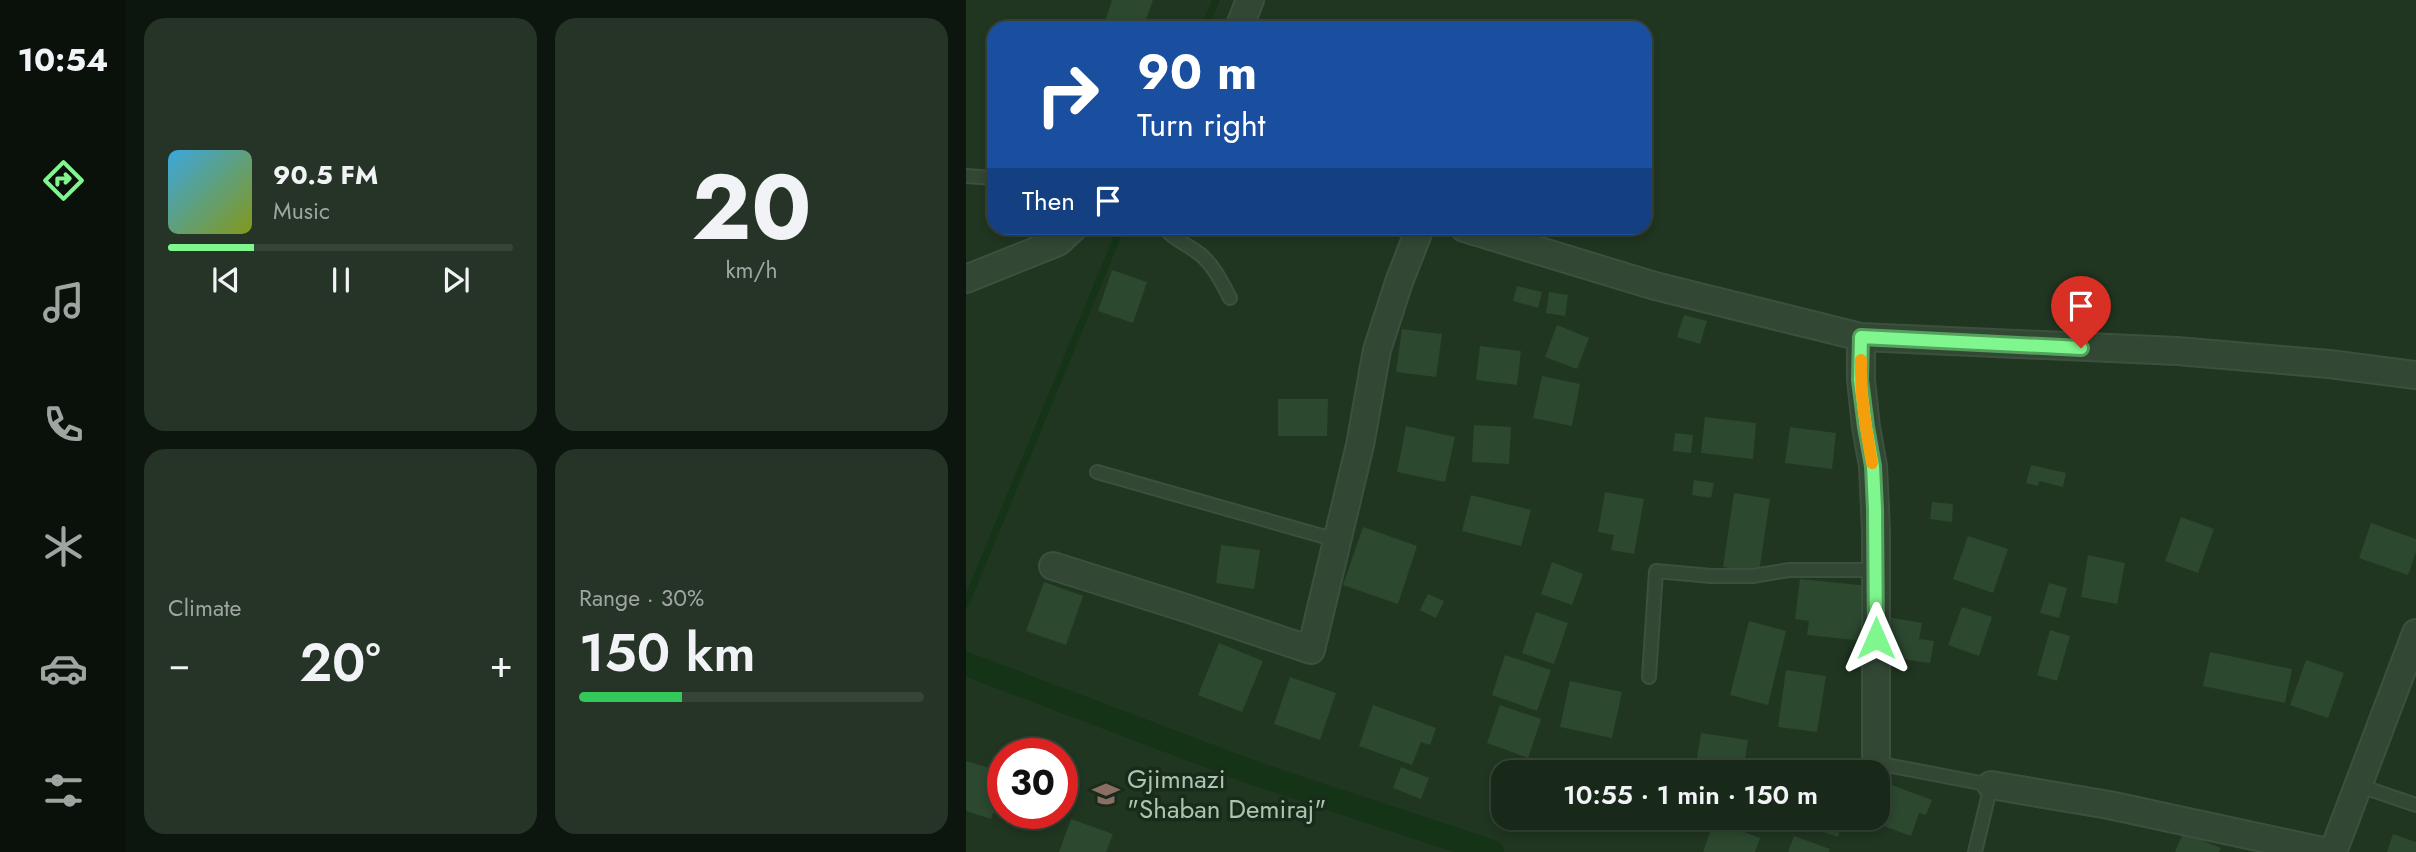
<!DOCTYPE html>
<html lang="en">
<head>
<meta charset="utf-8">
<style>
  body { margin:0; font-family:Jost,sans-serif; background:#253426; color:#f1f3f6; height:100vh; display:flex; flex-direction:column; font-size:26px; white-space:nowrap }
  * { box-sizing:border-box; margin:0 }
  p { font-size:23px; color:#9fa6a2 }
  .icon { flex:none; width:38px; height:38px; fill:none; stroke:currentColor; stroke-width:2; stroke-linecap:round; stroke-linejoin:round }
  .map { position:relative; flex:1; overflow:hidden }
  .details { display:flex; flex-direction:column; gap:18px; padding:18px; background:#0d160e; width:840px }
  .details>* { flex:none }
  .guide { position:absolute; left:21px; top:21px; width:665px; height:214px; border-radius:21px; box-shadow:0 4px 10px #0003,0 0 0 2px #364438; background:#1a4fa0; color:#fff; overflow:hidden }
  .speed { position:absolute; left:21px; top:738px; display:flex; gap:14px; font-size:35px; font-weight:700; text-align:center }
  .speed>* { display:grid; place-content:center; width:91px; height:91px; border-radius:50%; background:#182819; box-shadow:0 4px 10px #0003,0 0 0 2px #364438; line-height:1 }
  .speed .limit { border:10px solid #d22; background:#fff; color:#111 }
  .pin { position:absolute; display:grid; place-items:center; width:60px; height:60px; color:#fff; margin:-72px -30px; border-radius:50% 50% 50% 0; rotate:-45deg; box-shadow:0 0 7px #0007 }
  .pin .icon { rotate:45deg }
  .me { position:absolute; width:77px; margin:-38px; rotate:0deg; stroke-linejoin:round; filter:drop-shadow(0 0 5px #0008) }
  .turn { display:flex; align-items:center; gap:24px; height:147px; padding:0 35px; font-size:32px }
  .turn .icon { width:91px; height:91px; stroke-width:2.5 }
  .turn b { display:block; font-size:49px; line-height:60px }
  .then { display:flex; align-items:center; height:66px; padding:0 35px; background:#0003; gap:14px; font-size:26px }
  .big { font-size:52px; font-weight:600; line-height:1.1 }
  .details .widget { flex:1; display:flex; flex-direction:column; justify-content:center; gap:10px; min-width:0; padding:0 24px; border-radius:21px; background:#253426 }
  .details .dial { align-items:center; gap:0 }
  .dial b { font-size:91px; line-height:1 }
  .song { display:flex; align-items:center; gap:21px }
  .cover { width:84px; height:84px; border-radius:10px; background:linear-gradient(135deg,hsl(200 70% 55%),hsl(70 70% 35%)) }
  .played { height:7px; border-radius:4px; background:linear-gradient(90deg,#7ff78e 25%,#364438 25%) }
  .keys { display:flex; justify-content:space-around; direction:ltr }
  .heat { display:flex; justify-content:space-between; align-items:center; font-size:38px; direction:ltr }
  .charge { height:10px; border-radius:5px; background:linear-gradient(90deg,#34c759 30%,#364438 0) }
  .details .tiles { flex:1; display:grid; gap:18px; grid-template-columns:repeat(2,1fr) }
  .trip { position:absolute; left:525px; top:760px; width:399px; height:70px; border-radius:21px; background:#182819; box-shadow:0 4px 10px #0003,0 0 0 2px #364438; font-weight:600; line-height:70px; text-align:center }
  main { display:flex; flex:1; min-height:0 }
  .tabs { display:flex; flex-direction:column; width:126px; justify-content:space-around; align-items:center; background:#0a100a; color:#9fa6a2 }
  .tabs .icon { width:49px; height:49px }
  .tabs .current { color:#7ff78e }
  .tabs b { font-size:32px; color:#f1f3f6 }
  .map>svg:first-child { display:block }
</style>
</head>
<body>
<main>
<nav class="tabs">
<b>10:54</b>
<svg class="icon current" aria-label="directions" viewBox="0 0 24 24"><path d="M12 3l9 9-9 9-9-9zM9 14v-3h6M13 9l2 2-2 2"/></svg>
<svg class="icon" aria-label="music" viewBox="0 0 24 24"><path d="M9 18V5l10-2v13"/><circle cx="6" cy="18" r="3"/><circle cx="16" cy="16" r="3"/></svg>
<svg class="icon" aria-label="phone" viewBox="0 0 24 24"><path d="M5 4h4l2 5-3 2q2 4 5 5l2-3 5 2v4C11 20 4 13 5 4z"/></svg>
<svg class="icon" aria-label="climate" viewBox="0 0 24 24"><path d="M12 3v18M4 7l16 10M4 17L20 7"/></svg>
<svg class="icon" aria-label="car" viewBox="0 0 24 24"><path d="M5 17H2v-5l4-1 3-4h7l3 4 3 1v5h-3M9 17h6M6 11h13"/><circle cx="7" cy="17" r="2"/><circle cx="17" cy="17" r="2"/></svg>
<svg class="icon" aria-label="filters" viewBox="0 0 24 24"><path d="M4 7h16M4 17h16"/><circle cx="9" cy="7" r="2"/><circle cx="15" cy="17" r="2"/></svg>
</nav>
<section class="details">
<div class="tiles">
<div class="widget">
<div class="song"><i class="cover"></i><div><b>90.5 FM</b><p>Music</p></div></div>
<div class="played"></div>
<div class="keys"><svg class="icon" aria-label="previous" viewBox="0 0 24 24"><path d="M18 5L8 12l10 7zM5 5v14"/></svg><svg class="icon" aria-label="pause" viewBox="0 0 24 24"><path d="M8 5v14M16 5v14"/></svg><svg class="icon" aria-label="next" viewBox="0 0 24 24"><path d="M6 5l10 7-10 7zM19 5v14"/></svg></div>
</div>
<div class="widget dial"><b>20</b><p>km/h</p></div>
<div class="widget"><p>Climate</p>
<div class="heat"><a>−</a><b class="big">20°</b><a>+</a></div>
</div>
<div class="widget"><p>Range · 30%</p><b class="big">150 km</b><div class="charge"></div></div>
</div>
</section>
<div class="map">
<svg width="1450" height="852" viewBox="0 0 1450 852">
  <rect width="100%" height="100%" fill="#203621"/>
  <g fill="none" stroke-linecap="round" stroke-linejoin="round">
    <!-- stream -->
    <path stroke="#143317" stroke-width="7" d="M238 28 250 0
      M0 603 155 228"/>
    <!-- canal -->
    <path stroke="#143317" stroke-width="24" d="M0 664 285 772 526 852"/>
  </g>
  <!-- building -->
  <path fill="#2c482f" d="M146 0H187L177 28H145L138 25Z
    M146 270 181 282 167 323 132 311Z
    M551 286 576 292 572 308 547 301Z
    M583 292 602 295 599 316 580 313Z
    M718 315 741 321 734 344 711 337Z
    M591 325 623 338 611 369 579 357Z
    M436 329 476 334 470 377 430 372Z
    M514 346 555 351 551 385 510 380Z
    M576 376 614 384 606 426 567 418Z
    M312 399H362L361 436H312Z
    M739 417 790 423 787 459 735 453Z
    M508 425 545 427 543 464 506 462Z
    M440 426 489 437 479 482 431 472Z
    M824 427 870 433 866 469 819 463Z
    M709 433 727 435 725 453 707 451Z
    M1065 465 1100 473 1097 487 1073 481 1072 486 1060 483Z
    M728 480 748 483 745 498 726 495Z
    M639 492 678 499 668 554 645 550 648 535 632 532Z
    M768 493 804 499 793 572 757 567Z
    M505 495 565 510 555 546 496 531Z
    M966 502 987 504 986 522 964 519Z
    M1215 517 1248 529 1232 573 1199 561Z
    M1405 523 1450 539V552L1442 575 1393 558Z
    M397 527 451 546 432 604 377 585Z
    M1002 536 1042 549 1027 593 987 579Z
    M255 545 294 550 288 589 250 583Z
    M1122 555 1159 563 1151 604 1115 597Z
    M586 562 617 574 606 605 575 594Z
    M834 579 903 586 898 641 841 635 843 621 829 619Z
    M78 582 117 596 100 645 60 631Z
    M1083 583 1101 588 1093 618 1074 613Z
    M462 594 478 601 470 618 454 610Z
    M996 607 1026 617 1013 656 982 645Z
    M570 612 602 623 588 664 556 653Z
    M921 617 956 623 953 639 968 641 964 663 915 656Z
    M783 621 820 631 802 705 764 695Z
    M1084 630 1104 636 1091 681 1071 675Z
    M253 643 297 661 276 712 232 695Z
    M1244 652 1326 669 1319 703 1237 686Z
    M539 655 585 670 571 711 526 695Z
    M1340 660 1378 673 1362 718 1324 705Z
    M820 670 860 676 851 732 812 727Z
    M324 677 370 693 354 740 308 724Z
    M604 681 656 692 646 738 594 727Z
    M407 705 470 728 464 745 455 742 446 765 393 746Z
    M534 705 575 719 562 758 521 743Z
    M735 733 782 740 777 772 729 770Z
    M0 761 37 772V814H43L42 817 27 813 25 819 0 811Z
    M435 767 463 778 455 799 427 788Z
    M926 785 966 800 960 815 953 813 945 836 912 824Z
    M824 817H878L872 837 823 820Z
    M105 819 147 834 140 852H93Z
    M748 821 794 838 789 852H737Z
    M1217 833 1255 848 1253 852H1209Z
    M1427 834 1450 842V852H1421Z
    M828 836 864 849 863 852H822Z"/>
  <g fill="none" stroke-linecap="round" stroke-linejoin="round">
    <defs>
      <path id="service" d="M0 176 28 178
        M198 228C208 240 223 245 235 255 248 266 256 283 264 298
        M131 472 370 540
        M683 677 690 571 745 576H787L823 570H910
        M910 763 1025 785 1009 852
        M1391 785 1450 805"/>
      <path id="minor" d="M273 28 284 0
        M498 228 689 286 895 337 1211 351 1363 364 1450 375
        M0 279 92 242 107 228
        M895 337V380L900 427 907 466 910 530V763
        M87 566 223 609 345 650 394 445 411 350 433 282 454 228
        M1025 785 1143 805 1361 852
        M1367 852 1450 633"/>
    </defs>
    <!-- service casing -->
    <use href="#service" stroke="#3c503e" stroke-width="16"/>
    <!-- minor casing -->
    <use href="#minor" stroke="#3c503e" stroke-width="30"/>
    <!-- service -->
    <use href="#service" stroke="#334735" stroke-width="12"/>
    <!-- minor -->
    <use href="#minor" stroke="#334735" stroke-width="26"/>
  </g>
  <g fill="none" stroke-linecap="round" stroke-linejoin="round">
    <defs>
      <path id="route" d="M910 638 909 509 907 466 900 427 894 380 895 337 1115 348"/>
    </defs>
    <!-- route casing -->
    <use href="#route" stroke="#53a15c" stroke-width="18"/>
    <!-- route -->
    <use href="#route" stroke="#7ff78e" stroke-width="12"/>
    <!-- slow -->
    <path stroke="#f59e0b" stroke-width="12" d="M895 360C894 395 900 429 906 463"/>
  </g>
  <!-- icons -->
  <defs>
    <symbol id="school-bare" viewBox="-9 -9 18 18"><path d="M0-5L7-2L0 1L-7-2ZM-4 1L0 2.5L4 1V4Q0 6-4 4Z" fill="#8d6e63" stroke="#192b1a" stroke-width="2.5" paint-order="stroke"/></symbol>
  </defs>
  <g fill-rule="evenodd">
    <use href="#school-bare" x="121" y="775" width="38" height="38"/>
  </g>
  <g text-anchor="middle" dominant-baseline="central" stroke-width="7" stroke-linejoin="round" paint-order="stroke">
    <!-- poi labels -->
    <g font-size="26" fill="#adc4b0" stroke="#192b1a" text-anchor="start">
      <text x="161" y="779">Gjimnazi<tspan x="161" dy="30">"Shaban Demiraj"</tspan></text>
    </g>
  </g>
</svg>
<div class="speed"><div class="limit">30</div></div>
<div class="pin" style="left:1115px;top:348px;background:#d93025"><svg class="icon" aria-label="arrive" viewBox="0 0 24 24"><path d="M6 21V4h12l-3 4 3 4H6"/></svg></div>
<svg class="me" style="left:910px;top:638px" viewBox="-20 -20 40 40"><path d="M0-17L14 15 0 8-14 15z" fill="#7ff78e" stroke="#fff" stroke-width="4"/></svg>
<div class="trip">10:55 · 1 min · 150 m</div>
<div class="guide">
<div class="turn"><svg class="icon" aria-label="right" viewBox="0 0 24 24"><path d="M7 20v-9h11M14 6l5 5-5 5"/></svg><div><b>90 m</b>Turn right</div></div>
<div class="then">Then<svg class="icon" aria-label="arrive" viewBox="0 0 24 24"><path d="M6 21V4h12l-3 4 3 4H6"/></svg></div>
</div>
</div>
</main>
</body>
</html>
